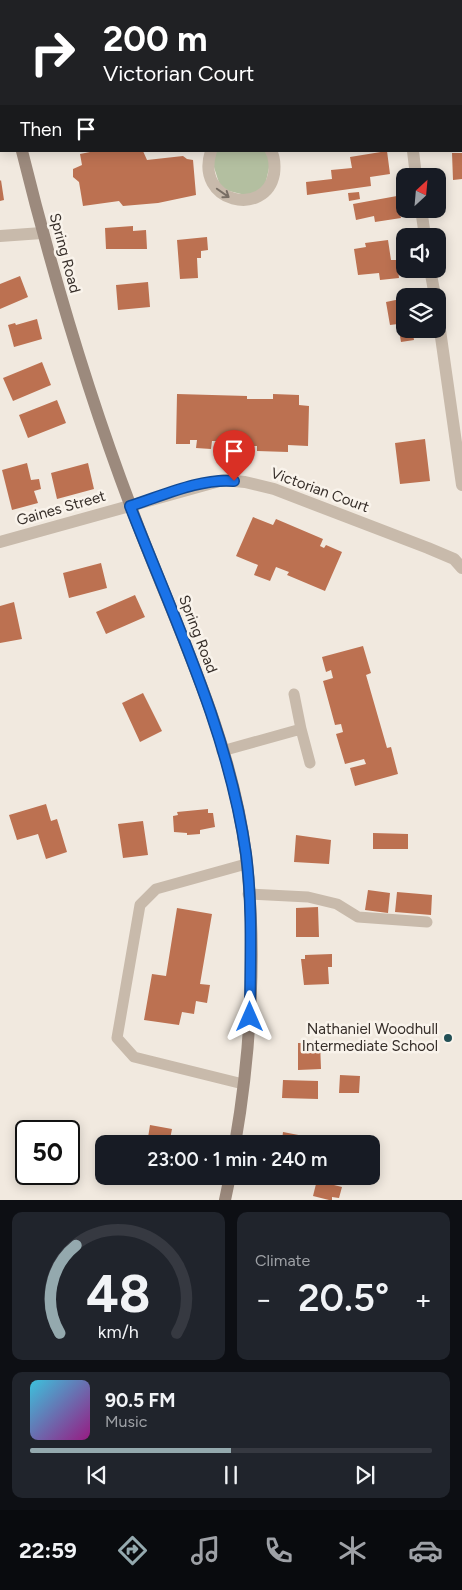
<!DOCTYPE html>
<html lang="en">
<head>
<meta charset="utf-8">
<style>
  body { margin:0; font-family:Figtree,sans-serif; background:#20242c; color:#f1f3f6; height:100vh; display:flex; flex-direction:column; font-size:19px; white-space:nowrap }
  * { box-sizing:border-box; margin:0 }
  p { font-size:16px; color:#9ea1a6 }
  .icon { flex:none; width:28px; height:28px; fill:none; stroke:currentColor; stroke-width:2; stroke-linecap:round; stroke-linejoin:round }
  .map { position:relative; height:1200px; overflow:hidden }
  .panel { display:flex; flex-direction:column; gap:12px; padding:12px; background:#0d0f14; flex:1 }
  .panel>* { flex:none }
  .guide { position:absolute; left:0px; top:0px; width:462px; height:152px; box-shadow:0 2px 12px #0003; background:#202124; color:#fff; overflow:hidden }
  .needle { width:32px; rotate:26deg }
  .buttons { position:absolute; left:396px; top:168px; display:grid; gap:10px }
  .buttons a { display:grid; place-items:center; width:50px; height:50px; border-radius:10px; background:#171b24; box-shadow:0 2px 12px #0003; font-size:25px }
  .speed { position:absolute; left:15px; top:1120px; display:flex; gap:10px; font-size:25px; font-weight:700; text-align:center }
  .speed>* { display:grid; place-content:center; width:65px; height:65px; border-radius:50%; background:#171b24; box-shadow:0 2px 12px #0003; line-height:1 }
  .speed .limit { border:2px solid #111; border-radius:8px; background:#fff; color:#111 }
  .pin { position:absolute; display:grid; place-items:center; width:42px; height:42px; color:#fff; margin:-51px -21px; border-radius:50% 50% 50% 0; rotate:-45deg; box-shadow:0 0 5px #0007 }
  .pin .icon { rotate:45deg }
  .me { position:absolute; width:55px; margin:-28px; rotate:0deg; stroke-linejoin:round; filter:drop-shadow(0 0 4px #0008) }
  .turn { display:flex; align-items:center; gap:18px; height:105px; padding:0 20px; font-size:22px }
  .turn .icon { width:65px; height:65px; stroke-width:2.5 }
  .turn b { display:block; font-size:35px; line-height:42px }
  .then { display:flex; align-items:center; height:48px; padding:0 20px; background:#0003; gap:10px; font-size:19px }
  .big { font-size:38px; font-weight:600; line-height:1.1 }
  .panel .card { flex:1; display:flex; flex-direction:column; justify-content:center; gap:8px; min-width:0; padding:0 18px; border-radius:10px; background:#20242c }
  .panel .dial { align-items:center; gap:0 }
  .dial svg { height:130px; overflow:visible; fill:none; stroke:#363941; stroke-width:7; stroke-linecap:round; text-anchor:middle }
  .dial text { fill:#f1f3f6; stroke:none }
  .song { display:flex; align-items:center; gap:15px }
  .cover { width:60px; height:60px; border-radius:8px; background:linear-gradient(135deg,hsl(190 70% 55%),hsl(310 70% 35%)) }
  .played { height:5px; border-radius:2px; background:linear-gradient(90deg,#94a9ae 50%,#363941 50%) }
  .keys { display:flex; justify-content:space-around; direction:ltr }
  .heat { display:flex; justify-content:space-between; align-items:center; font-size:28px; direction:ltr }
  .panel .tiles { flex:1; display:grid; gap:12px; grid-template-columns:1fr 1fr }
  .card:last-child { grid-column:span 2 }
  .trip { position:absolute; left:95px; top:1135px; width:285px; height:50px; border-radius:10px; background:#171b24; box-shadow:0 2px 12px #0003; font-weight:600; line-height:50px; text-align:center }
  .dock { display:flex; height:80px; justify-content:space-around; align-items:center; background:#090b0e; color:#9ea1a6 }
  .dock .icon { width:35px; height:35px }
  .dock .current { color:#94a9ae }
  .dock b { font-size:22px; color:#f1f3f6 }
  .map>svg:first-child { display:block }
</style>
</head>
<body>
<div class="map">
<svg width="462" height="1200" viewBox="0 0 462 1200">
  <rect width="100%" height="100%" fill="#f1e9df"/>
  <!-- green -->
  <path fill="#b3bfa0" d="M215 151H268L271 159 265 186 249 196 221 189 212 161Z"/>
  <!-- building -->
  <path fill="#bc7151" d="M95 151H143L147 160 183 156 187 159 193 160 196 195 158 203 123 206 119 201 83 206 79 182 73 177V169L82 165 80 154Z
    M387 151 390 174 370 177 371 186 307 195 306 182 332 179 331 170 352 168 350 157Z
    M452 153H462V179L453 180Z
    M1 180 4 200 0 201V181Z
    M359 192 360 199 349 201 348 193Z
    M397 196 401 218 375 222 374 216 356 220 353 204Z
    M133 226V231L146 230 147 249H106L105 228Z
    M207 237 208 250 201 251V258H197L198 278 180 279 177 240Z
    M388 240 391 260H397L399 278 380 280 379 273 358 275 354 249 366 247 365 243Z
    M20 276 28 297 0 309V284Z
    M148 282 150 307 118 310 116 285Z
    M405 298V329H412L414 340 401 342 398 324 390 325 386 302Z
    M37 319 42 339 14 347 8 325 15 323 16 325Z
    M42 362 51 385 13 401 3 378Z
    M177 394 247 396V399H273V394L299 395V405L309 406 308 446 288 445V452L257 451V446H246V449H217V441H212L211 449 196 448 197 440H190V444H176Z
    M57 400 66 423 28 438 19 415Z
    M425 439 430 481 400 484 395 443Z
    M27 463 31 480 39 479 41 489 34 491 38 503 12 510 2 470Z
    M88 463 94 489 57 499 51 473Z
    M253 517 273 525 276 519 323 539 320 546 324 548 326 545 342 552 325 591 287 575 289 572 276 567 270 581 254 575 258 565 236 556Z
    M101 563 107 588 69 598 63 573Z
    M135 595 145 617 106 634 96 612Z
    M14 602 22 639 0 643V606Z
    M363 646 371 673 366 675 387 748 391 747 398 774 355 786 350 768 366 764 364 759 345 764 336 734 343 732 341 724 335 725 323 681 333 678 331 670 326 672 322 657Z
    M143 693 162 731 140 742 122 703Z
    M46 804 51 821 57 819 67 852 46 859 38 834 17 840 9 815Z
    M208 809V813H213L215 827 200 830V834L187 835V833L174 832 173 816 178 815 177 812Z
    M143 821 148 855 123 858 118 824Z
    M373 833 408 834V849H373Z
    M296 835 331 840 329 864 294 862Z
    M368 890 390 893 388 913 365 910Z
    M397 892 432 895 431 915 395 912Z
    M318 907 319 937H296V908Z
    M177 908 212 914 200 984 210 985 207 1003 196 1001 194 1014 182 1012 179 1025 144 1020 152 974 166 976Z
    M332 954V967H328L329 984 304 985 301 959H305V955Z
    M298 1043H320L321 1069 298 1070Z
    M340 1075 360 1076 359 1093H339Z
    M283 1080 318 1081V1099L282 1098Z
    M150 1125 172 1129 169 1144H147Z
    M283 1132 319 1139 318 1144H277V1139L282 1140Z
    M318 1176 335 1180 334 1185 342 1187 339 1198 332 1197V1200H329L313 1196Z"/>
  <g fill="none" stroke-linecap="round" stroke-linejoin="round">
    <!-- service -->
    <path stroke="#c8baab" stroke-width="11" d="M301 729 310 763
      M222 751 301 729 294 694
      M248 894 308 897 337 904 358 917 427 922
      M243 1084 134 1057 117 1038 140 905 156 889 246 864"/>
    <!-- minor -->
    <path stroke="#c8baab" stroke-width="12" d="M108 0 118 1
      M390 0V1
      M155 1 158 0
      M211 151C194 203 266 218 274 174 275 166 275 158 271 151
      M413 151 416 176
      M421 209 425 236
      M0 236 42 233
      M430 269 435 296
      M438 316 462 485
      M0 542 223 480 245 482 274 489 428 548 454 559 462 568"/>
    <!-- secondary -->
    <path stroke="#9c8a7d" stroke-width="12" d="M0 24 1 54
      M22 151C52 272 87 391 131 507 173 621 231 733 246 855 257 948 251 1052 235 1144
      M225 1200 230 1176"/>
  </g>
  <!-- one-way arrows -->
  <defs><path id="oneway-shaft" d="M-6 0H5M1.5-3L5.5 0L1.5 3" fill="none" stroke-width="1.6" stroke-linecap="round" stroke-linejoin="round" transform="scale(1.25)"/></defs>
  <use stroke="#786e64" href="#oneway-shaft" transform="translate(223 193) rotate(35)"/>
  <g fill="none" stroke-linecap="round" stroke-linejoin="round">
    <defs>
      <path id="route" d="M234 481C200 478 162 496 130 506 174 619 229 733 246 854 253 908 250 963 250 1017"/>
    </defs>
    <!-- route casing -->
    <use href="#route" stroke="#114b97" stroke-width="12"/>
    <!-- route -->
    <use href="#route" stroke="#1a73e8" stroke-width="9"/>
  </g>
  <!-- markers -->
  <circle fill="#224f55" stroke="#f9f3eb" stroke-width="2" cx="448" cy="1038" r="5"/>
  <g text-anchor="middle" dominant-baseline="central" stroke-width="5" stroke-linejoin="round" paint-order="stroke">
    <!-- street labels -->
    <g font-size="15" fill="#372f2a" stroke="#f9f3eb">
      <text transform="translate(65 253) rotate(75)">Spring Road</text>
      <text transform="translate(320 490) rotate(20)">Victorian Court</text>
      <text transform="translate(61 508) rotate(-16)">Gaines Street</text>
      <text transform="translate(198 634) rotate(69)">Spring Road</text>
    </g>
    <!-- poi labels -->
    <g font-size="15" fill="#372f2a" stroke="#f9f3eb" text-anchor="end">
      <text x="438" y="1029">Nathaniel Woodhull<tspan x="438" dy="17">Intermediate School</tspan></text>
    </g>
  </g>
</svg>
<div class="buttons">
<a><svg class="needle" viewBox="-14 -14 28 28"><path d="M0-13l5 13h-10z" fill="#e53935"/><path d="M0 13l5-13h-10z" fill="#9ea1a6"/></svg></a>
<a><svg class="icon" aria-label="sound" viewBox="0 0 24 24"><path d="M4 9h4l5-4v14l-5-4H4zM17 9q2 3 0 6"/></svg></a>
<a><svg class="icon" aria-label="layers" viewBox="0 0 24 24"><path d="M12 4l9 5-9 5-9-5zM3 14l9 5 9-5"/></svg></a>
</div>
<div class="speed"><div class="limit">50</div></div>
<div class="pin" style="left:234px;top:481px;background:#d93025"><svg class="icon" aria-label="arrive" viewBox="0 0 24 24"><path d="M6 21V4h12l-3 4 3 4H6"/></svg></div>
<svg class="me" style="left:250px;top:1017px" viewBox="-20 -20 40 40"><path d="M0-17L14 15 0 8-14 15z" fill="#1a73e8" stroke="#fff" stroke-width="4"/></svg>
<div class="trip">23:00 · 1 min · 240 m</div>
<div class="guide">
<div class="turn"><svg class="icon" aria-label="right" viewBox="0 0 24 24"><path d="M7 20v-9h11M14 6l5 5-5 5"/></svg><div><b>200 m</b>Victorian Court</div></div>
<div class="then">Then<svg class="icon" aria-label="arrive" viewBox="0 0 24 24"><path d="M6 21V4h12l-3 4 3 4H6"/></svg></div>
</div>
</div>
<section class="panel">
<div class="tiles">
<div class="card dial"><svg viewBox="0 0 100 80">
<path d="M14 69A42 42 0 1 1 86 69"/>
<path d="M14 69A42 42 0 0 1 24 15" stroke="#94a9ae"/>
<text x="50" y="56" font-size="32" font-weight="700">48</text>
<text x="50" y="72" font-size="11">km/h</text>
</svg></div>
<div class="card"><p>Climate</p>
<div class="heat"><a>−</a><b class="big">20.5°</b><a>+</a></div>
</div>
<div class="card">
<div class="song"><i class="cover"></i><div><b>90.5 FM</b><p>Music</p></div></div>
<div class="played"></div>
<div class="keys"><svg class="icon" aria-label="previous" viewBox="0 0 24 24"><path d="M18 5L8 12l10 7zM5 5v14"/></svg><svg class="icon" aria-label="pause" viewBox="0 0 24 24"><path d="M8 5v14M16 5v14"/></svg><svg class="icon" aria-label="next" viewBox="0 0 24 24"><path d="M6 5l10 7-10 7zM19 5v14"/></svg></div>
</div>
</div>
</section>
<nav class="dock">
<b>22:59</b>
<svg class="icon current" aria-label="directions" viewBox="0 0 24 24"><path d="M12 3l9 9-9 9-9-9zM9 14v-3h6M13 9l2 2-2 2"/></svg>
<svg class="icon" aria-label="music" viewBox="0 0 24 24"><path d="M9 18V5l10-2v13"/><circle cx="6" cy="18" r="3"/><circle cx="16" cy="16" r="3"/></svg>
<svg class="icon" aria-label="phone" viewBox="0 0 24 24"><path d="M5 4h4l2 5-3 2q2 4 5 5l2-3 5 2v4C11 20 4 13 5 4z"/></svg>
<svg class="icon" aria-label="climate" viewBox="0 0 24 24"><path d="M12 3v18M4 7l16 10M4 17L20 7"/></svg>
<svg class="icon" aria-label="car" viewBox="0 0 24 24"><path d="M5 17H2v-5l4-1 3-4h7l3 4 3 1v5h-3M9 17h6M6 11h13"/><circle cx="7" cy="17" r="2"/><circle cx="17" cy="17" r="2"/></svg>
</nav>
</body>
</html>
